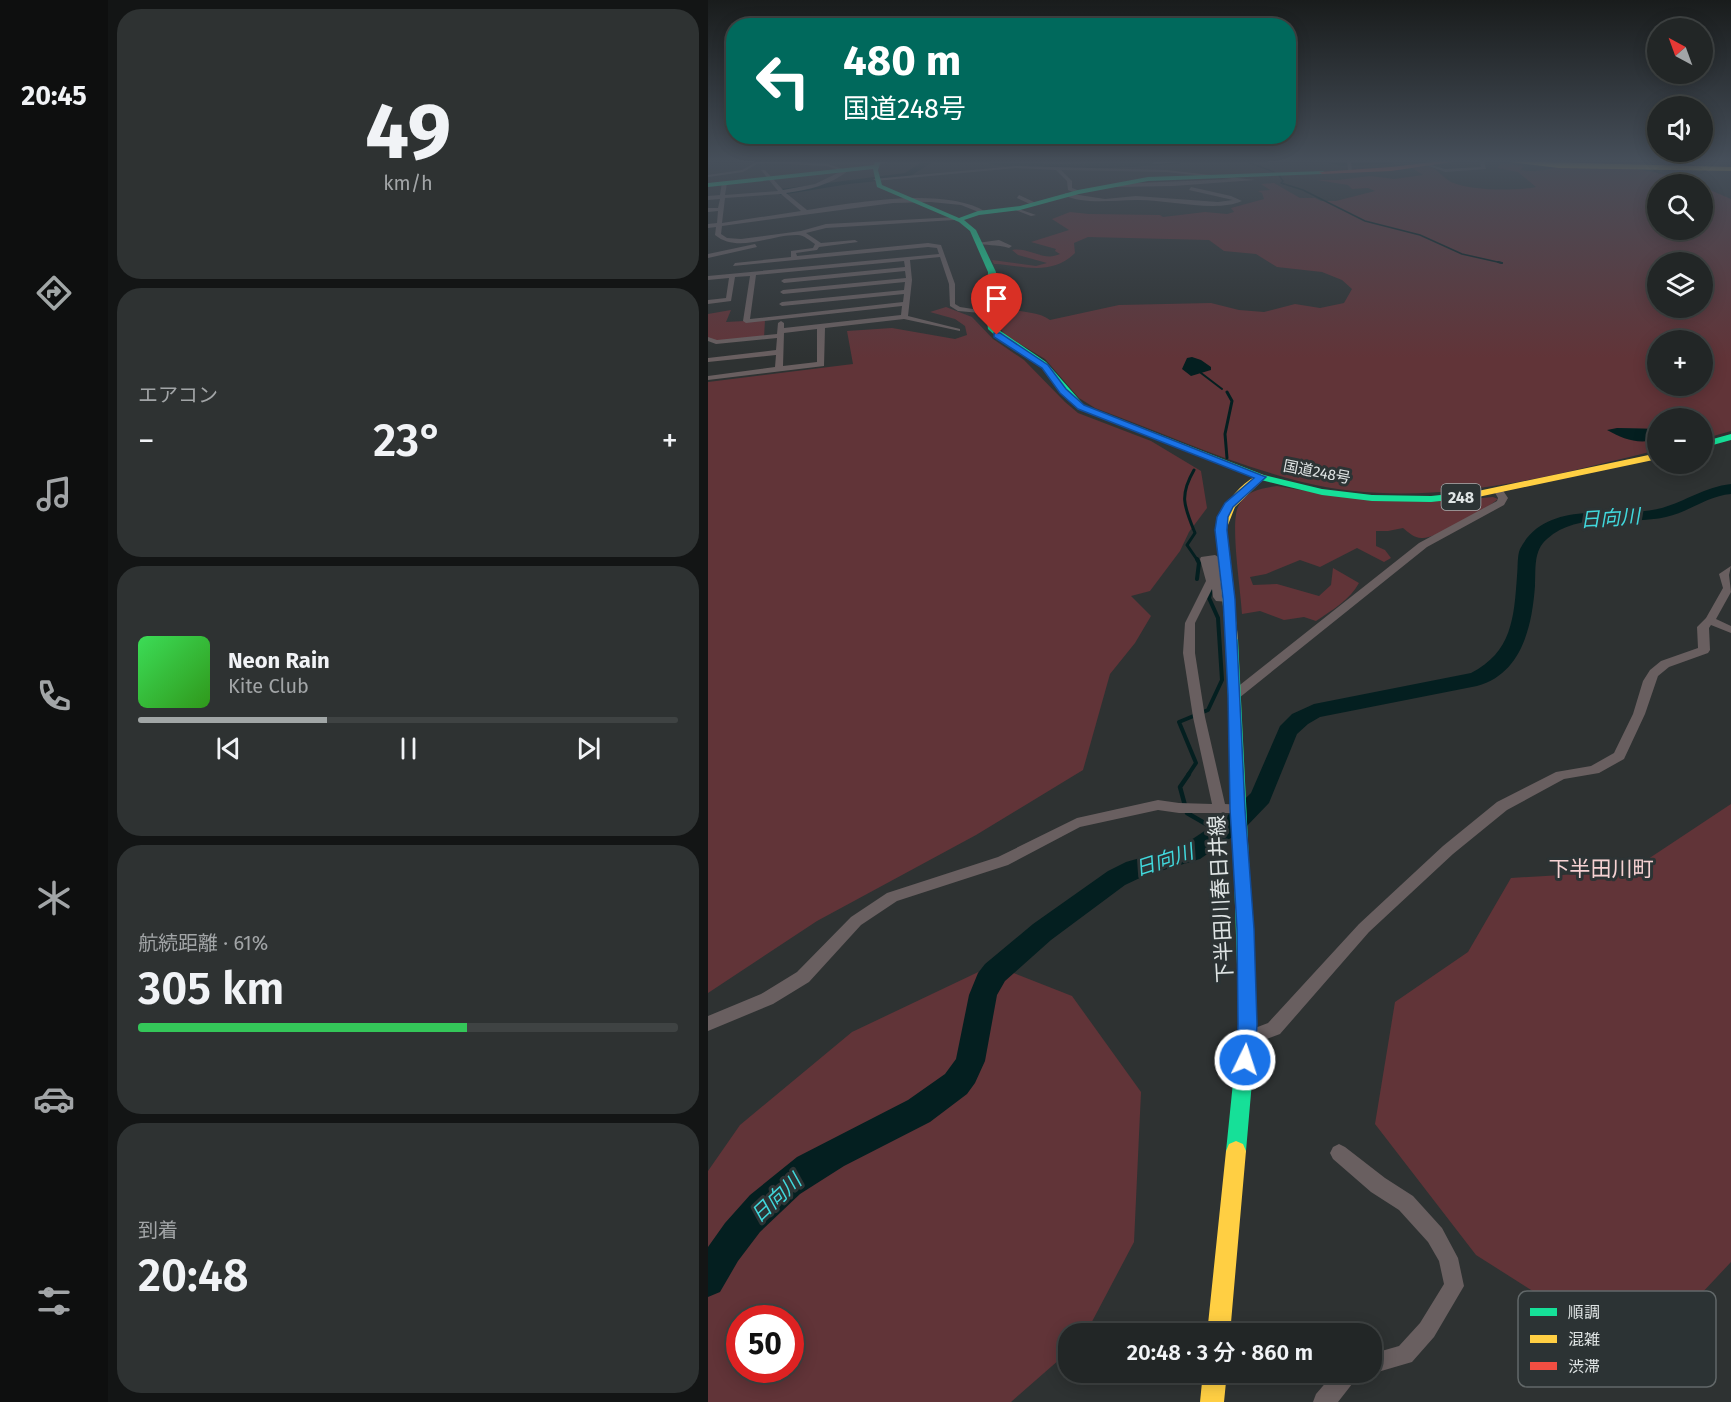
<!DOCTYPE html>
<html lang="ja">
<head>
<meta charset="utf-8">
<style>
  body { margin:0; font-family:"Fira Sans","Noto Sans JP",sans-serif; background:#2e3232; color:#f1f3f6; height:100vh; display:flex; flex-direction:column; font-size:22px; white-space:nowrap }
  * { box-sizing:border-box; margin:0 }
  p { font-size:20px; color:#a2a5a7 }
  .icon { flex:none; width:33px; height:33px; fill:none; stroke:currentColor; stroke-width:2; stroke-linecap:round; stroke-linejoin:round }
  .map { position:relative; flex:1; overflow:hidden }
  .drawer { display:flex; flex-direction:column; gap:9px; padding:9px; background:#131515; width:600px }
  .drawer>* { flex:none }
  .hud { position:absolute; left:18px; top:18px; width:570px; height:126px; border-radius:24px; box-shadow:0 3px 15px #0003,0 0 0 2px #3f4343; background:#00695c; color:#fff; overflow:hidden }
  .needle { width:39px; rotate:319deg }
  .controls { position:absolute; left:939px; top:18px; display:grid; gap:12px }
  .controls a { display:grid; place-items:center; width:66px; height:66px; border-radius:50%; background:#222626; box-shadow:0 3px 15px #0003,0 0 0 2px #3f4343; font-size:30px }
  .speed { position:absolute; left:18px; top:1305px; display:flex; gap:12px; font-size:30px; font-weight:700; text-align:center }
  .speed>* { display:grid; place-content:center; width:78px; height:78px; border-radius:50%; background:#222626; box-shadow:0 3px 15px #0003,0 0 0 2px #3f4343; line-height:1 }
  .speed .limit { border:9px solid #d22; background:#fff; color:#111 }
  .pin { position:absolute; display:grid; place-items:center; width:51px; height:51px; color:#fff; margin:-62px -26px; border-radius:50% 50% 50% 0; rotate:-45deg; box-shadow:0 0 6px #0007 }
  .pin .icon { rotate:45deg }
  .me { position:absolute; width:66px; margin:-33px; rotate:4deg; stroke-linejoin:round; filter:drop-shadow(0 0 4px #0008) }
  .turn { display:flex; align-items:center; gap:21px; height:126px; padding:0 18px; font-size:27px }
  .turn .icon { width:78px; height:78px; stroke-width:2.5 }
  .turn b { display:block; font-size:42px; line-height:51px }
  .big { font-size:45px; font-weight:600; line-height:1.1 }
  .drawer .widget { flex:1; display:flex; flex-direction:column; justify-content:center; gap:9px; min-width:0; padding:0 21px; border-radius:24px; background:#2e3232 }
  .drawer .dial { align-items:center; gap:0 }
  .dial b { font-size:78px; line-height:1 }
  .song { display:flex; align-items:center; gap:18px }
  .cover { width:72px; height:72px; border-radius:9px; background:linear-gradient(135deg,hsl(130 70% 55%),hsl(110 70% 35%)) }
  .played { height:6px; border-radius:3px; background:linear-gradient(90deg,#a1a6a6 35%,#3f4343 35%) }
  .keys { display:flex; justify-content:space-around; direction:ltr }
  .heat { display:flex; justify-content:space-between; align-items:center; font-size:33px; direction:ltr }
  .charge { height:9px; border-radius:4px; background:linear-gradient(90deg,#34c759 61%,#3f4343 0) }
  .trip { position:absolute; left:350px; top:1323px; width:324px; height:60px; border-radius:24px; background:#222626; box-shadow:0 3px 15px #0003,0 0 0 2px #3f4343; font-weight:600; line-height:60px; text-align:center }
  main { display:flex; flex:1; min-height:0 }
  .menu { display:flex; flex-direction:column; width:108px; justify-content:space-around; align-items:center; background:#0e0f0f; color:#a2a5a7 }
  .menu .icon { width:42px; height:42px }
  .menu .active { color:#a1a6a6 }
  .menu b { font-size:27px; color:#f1f3f6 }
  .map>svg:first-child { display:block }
</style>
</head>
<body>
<main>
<nav class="menu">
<b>20:45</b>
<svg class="icon active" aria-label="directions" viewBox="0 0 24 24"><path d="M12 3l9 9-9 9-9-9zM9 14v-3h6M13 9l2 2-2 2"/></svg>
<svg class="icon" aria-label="music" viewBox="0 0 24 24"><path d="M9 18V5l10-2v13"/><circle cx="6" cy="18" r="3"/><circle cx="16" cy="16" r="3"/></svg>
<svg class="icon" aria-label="phone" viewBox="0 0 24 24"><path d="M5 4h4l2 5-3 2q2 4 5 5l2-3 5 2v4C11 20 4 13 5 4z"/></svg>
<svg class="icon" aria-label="climate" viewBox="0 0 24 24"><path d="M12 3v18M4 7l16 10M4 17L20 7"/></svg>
<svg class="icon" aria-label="car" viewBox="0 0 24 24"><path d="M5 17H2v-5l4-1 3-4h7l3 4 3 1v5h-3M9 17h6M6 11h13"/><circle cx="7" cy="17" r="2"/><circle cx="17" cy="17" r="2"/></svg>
<svg class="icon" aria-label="filters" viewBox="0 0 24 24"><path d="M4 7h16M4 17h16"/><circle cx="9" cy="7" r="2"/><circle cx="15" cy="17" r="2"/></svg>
</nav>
<section class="drawer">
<div class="widget dial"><b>49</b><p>km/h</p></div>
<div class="widget"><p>エアコン</p>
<div class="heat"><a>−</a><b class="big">23°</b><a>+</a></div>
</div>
<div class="widget">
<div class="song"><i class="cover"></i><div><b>Neon Rain</b><p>Kite Club</p></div></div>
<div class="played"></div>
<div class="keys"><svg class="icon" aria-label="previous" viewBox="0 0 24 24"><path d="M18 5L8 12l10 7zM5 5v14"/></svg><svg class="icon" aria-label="pause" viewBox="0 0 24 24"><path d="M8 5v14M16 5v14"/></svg><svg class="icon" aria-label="next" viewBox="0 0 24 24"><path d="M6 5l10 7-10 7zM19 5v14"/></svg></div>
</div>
<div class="widget"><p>航続距離 · 61%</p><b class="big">305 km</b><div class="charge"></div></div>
<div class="widget"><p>到着</p><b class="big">20:48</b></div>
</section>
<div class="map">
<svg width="1023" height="1402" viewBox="0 0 1023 1402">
  <rect width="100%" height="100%" fill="#2e3232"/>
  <!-- green -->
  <path fill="#613438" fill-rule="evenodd" d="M792 163 815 166 813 170C828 173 839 169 854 167 891 163 952 169 986 184H950V230H994L995 187 1023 199V431L995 439 994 418H950L949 429 909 428 941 442 949 439V450C834 479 712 511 594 482 523 464 455 433 387 408L371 398 337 359 297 335 289 324 288 309 297 306C312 314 328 310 342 320L411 305 503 303 531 310 556 312 587 304 612 308 636 303 644 289 634 280 614 272 569 267 548 254 516 251 501 240 380 237 366 243 367 253C343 277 313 265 286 264L284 260 328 266 339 263 310 255 304 250C322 247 335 262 352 254L347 251 348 249 323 242 361 230 344 219 362 212 381 214 452 215 455 217 497 212 519 214 526 212 523 208 556 199 554 193 550 191 562 190 553 184 566 183 592 198H607L613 201H628L667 191 660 188 644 189 640 185 609 180H630L662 176 686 179 715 175 704 168 721 166C731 170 734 177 743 182 762 191 808 191 828 187L810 172 790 168ZM950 262H994V308H950ZM950 340H994V386H950Z
    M238 307 264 317 285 339 316 360 357 402 370 413 443 441 493 471 499 508 481 532 472 551 442 591 423 596 443 616 427 643 402 674 375 770 268 835 109 921 0 993V382L145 364 139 331 184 328 247 339 259 335 257 326 247 319 222 312Z
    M23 310 18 322 57 320 56 338 8 342 0 339V314Z
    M569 486C640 499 714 504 785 497L790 499C777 510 732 537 715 538 707 539 700 532 695 528L680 531H668V546L677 550 683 558 676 562 649 548 612 567 592 560 558 574 542 577 545 585 569 584 611 596 623 585 625 568 651 583C642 600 624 610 608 621L596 617 576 620 552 611 534 614C533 592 522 524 530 507 537 491 554 488 569 486Z
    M1023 804V1262L932 1359 768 1255 667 1124 687 1002 760 952 803 878 922 871Z
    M285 965 364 996 433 1092 426 1242 378 1333 360 1334V1352L303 1402H0V1171L32 1125 144 1032ZM82 1318V1370H32V1318Z"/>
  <!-- water -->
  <path fill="#041f20" d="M484 357 493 360 503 367V370L483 376 474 369 479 358Z
    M909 428 949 429V439C931 445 915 439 899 430Z"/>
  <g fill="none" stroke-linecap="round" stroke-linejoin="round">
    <!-- stream-far4 -->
    <path stroke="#041f20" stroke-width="1.5" d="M537 161 566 172
      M291 163 294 161
      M570 174 575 181 573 183 595 190 657 221 712 235 754 254 794 263"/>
    <!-- stream-far3 -->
    <path stroke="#041f20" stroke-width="2" d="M790 262 794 263
      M493 373 514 389"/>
    <!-- stream-far2 -->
    <path stroke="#041f20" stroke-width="3" d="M519 458 517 434 524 401 519 392
      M486 470C471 496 476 506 487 533L479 545 490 561"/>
    <!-- stream-far1 -->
    <path stroke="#041f20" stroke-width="4" d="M489 559 491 563 489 579
      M480 775 488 763 471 722 500 710 514 680 510 618 501 598 503 590"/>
    <!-- stream -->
    <path stroke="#041f20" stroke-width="4.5" d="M481 774 472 787 479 813 512 832"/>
    <!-- river -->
    <path fill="#041f20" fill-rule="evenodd" d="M215 161H227L199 178 141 184 73 195 68 192 73 189 197 173Z
      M276 161 353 164 475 161 471 164C418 167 365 171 312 167 301 166 285 167 276 161Z
      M612 161H687L683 164 633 166Z
      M1023 484V494C999 496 981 512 958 517 920 526 871 510 839 539 825 551 828 569 827 586 824 626 814 674 769 686L612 717 600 724 589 734 561 803 536 829 492 859 436 876 417 885 343 940 297 981 289 995 277 1061 267 1083 259 1094 222 1122 136 1166 92 1194 52 1232 30 1261 12 1292 0 1297V1247L17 1223 42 1195 89 1157 200 1100 237 1074 248 1059 261 995 270 973 277 964 325 924 400 871 418 862 474 846 519 816 543 793 572 726 584 714 606 704 763 673C804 652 806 618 809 576 810 568 809 556 812 549 840 496 908 520 954 508 978 501 997 487 1023 484Z"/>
    <!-- street -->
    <path fill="#695f60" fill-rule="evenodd" d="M72 161 120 164 140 171C122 185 100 190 78 193L99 210C146 203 236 186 278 212L273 213 253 205 223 202 185 203 14 226 13 234 19 238 33 239 93 231 118 224 248 217 246 220 118 228 98 233 113 243 147 240 150 242 111 247 109 250 88 253 89 256 220 243 233 245 247 284V304L252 307 284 312V314L250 311 242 306 241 284 232 257 202 260 204 280 200 316 252 329V331L196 319 117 328 116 366 0 380V376L67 367 68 355 0 362V358L68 350 69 338 8 344 0 341V337L9 340 69 334 70 323 73 321 76 323V328L193 315 194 306 38 323 35 321 42 276 27 277 23 301 0 304V300L18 298 21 278 0 280V276L231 254 229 248 220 247 25 266 27 263 83 257V251L105 248 107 244C102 241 96 235 90 235 64 234 30 254 7 235L8 227 0 228V224L9 223 10 211 0 212V208H10L12 199 0 200V196L12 195 14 182 19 183 17 195 70 191 53 170H57L75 190 107 184 134 171 119 166 58 163 49 164 35 172 0 177V175L34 170 48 162ZM73 194 93 211 14 223 17 198ZM196 261 197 267 76 279 73 281 76 283 197 271 198 278 75 290 72 292 75 294 197 282 196 290 74 302 71 304 74 306 196 294 195 302 42 319 48 275ZM109 329V362L75 366 76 333Z
      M175 161H183L167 166 165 165Z
      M452 161H488L445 164 443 163Z
      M639 161H643L644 171 640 170Z
      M772 161H776L778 169 737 172 718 165 720 164 737 169 773 167Z
      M308 166 458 170 547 180 465 186 407 187 405 184 525 179 458 172 353 170 364 181V188L372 191 370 194 360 190 359 181 348 170 308 168 168 181 165 179Z
      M483 187 523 196 534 201C508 213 458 199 428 200 404 200 378 205 355 195L358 193 397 199 428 196 510 202 525 200 481 190Z
      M311 195 328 203 329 204 324 205 309 198Z
      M305 207 328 215 323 216 305 209Z
      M291 240 304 246 301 248C289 244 277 246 269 243Z
      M47 244 49 247 0 258V254Z
      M791 488 794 489 800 498 796 505 719 547 531 698H523L521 695 523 692 711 543 789 501 790 498 786 491Z
      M507 555 512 558 515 596 525 597 526 599 521 602 508 601 505 597 504 589 487 623V653L497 717 517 804 534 805 536 809 534 813H471L450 810 372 827 300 865 189 901 153 925 101 982 65 1004 0 1031V1016L53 994 89 972 143 917 179 893 290 857 369 818 450 800 471 803 504 804 485 717 475 653 477 623 498 581 492 559 493 557Z
      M1023 566 1021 575 1023 592 1008 619 1023 626V633L1003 625 1001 628 1002 650 1000 653 961 667 950 676 937 714 916 759 891 773 856 779 799 810 745 854 661 932 572 1034 540 1046 534 1043 532 1038 534 1033 560 1023 651 924 735 846 789 802 848 772 883 766 906 753 925 714 935 681 942 670 953 661 990 648 989 627 998 618 1015 588 1011 574Z
      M631 1144 637 1147 677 1178 705 1196 734 1228 750 1258 756 1286 726 1337 704 1362 663 1374 658 1372H663V1354L691 1346 712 1323 736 1284 731 1261 720 1242 691 1210 663 1192 625 1159 622 1153 625 1147Z
      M627 1372H651L648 1379 630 1402H605L608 1394Z"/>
    <!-- fast -->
    <path fill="#16e098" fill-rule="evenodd" d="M167 161H173L170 170 174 185 251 218 270 211 312 206 370 190 440 177 616 171 614 174 440 181 371 194 312 210 271 215 256 220 268 230 288 272 286 313 288 328 338 362 376 405 556 475 614 489 664 495 723 496 770 491 775 494 770 497 723 502 664 501 614 495 549 479 370 409 332 366 293 341 280 329 278 313 280 272 262 231 251 222 169 187 165 169 0 187V183L166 165Z
      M1023 434V440L994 448V442Z
      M524 635 530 639 549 1024 538 1151 535 1158 528 1161 521 1158 518 1151 531 1024 518 639Z"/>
    <!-- slow -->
    <path fill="#ffcf43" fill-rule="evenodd" d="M794 161 1023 167V171L851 168Z
      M950 453V459L770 497 765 494 770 491Z
      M553 474 558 477 527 507 518 530 530 639 524 643 518 639 508 530C513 508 531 482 553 474Z
      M528 1141 535 1144 538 1151 522 1334H499L518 1151 521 1144Z
      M495 1372H519L516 1402H492Z"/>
    <!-- jam -->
    <path fill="#f24e42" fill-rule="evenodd" d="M733 161H751L683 171 614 174 611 172 683 167Z"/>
  </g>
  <!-- sky -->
  <linearGradient id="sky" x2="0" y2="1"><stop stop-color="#191c1c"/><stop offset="0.45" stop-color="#464f5a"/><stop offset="1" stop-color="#464f5a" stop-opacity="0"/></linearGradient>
  <rect width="1023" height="358" fill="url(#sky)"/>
  <!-- route -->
  <path fill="#1a73e8" stroke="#114b97" stroke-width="1.5" d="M286 333H292L340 365 358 389 376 405 558 477 525 507 520 517 519 530 527 599 537 809 546 929 549 1024 547 1060 544 1067 537 1069 531 1067 528 1060 530 1024 529 929 522 809 520 695 515 599 507 530 509 517 517 503 546 478 370 409 352 393 334 368 286 337Z"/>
  <g text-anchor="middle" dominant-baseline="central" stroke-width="6" stroke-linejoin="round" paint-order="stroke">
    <!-- far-street labels -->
    <g font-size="15" fill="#dfe4e4" stroke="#2c3334">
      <text transform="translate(609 472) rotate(11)">国道248号</text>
    </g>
    <!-- shield labels -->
    <rect fill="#2c3334" stroke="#a9afaf" stroke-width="1.5" x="733.5" y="484" width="39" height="26" rx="4.5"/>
    <g font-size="16" font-weight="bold" fill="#dfe4e4">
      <text x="753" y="497">248</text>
    </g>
    <!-- water labels -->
    <g font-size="20" font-style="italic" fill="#41d8dc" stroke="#2c3334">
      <text transform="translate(902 518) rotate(-4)">日向川</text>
      <text transform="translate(456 860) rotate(-18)">日向川</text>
      <text transform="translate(68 1198) rotate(-43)">日向川</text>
    </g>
    <!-- quarter labels -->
    <g font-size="21" fill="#f6d2d3" stroke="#2c3334">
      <text x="893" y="869">下半田川町</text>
    </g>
    <!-- near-street labels -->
    <g font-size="21" fill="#dfe4e4" stroke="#2c3334">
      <text transform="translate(513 899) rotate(-93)">下半田川春日井線</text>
    </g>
  </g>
  <!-- legend -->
  <rect x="810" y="1291" width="198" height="96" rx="9" fill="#2c3334" stroke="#626869" stroke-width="1.5"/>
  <rect x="822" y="1308" width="27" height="8" fill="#16e098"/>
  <rect x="822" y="1335" width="27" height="8" fill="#ffcf43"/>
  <rect x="822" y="1362" width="27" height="8" fill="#f24e42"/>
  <g font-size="16" fill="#dfe4e4">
    <text x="860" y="1318">順調</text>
    <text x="860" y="1345">混雑</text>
    <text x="860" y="1372">渋滞</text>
  </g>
</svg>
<div class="controls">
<a><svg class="needle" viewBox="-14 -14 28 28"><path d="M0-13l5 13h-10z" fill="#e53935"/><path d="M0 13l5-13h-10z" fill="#a2a5a7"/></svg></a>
<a><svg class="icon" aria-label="sound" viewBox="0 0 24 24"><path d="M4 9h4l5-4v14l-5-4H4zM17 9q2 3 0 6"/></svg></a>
<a><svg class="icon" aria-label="search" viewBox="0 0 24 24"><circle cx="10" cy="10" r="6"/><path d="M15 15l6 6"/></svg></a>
<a><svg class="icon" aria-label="layers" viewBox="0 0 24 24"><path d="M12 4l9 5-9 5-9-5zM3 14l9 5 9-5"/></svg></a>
<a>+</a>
<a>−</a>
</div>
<div class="speed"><div class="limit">50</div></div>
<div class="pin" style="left:289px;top:335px;background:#d93025"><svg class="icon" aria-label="arrive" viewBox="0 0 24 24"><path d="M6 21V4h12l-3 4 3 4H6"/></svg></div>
<svg class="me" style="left:537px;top:1060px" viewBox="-20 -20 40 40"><circle r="17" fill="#1a73e8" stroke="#fff" stroke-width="3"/><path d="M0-11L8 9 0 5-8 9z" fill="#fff"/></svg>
<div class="trip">20:48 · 3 分 · 860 m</div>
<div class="hud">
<div class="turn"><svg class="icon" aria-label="left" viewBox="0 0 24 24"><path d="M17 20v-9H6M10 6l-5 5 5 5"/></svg><div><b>480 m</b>国道248号</div></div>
</div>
</div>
</main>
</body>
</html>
